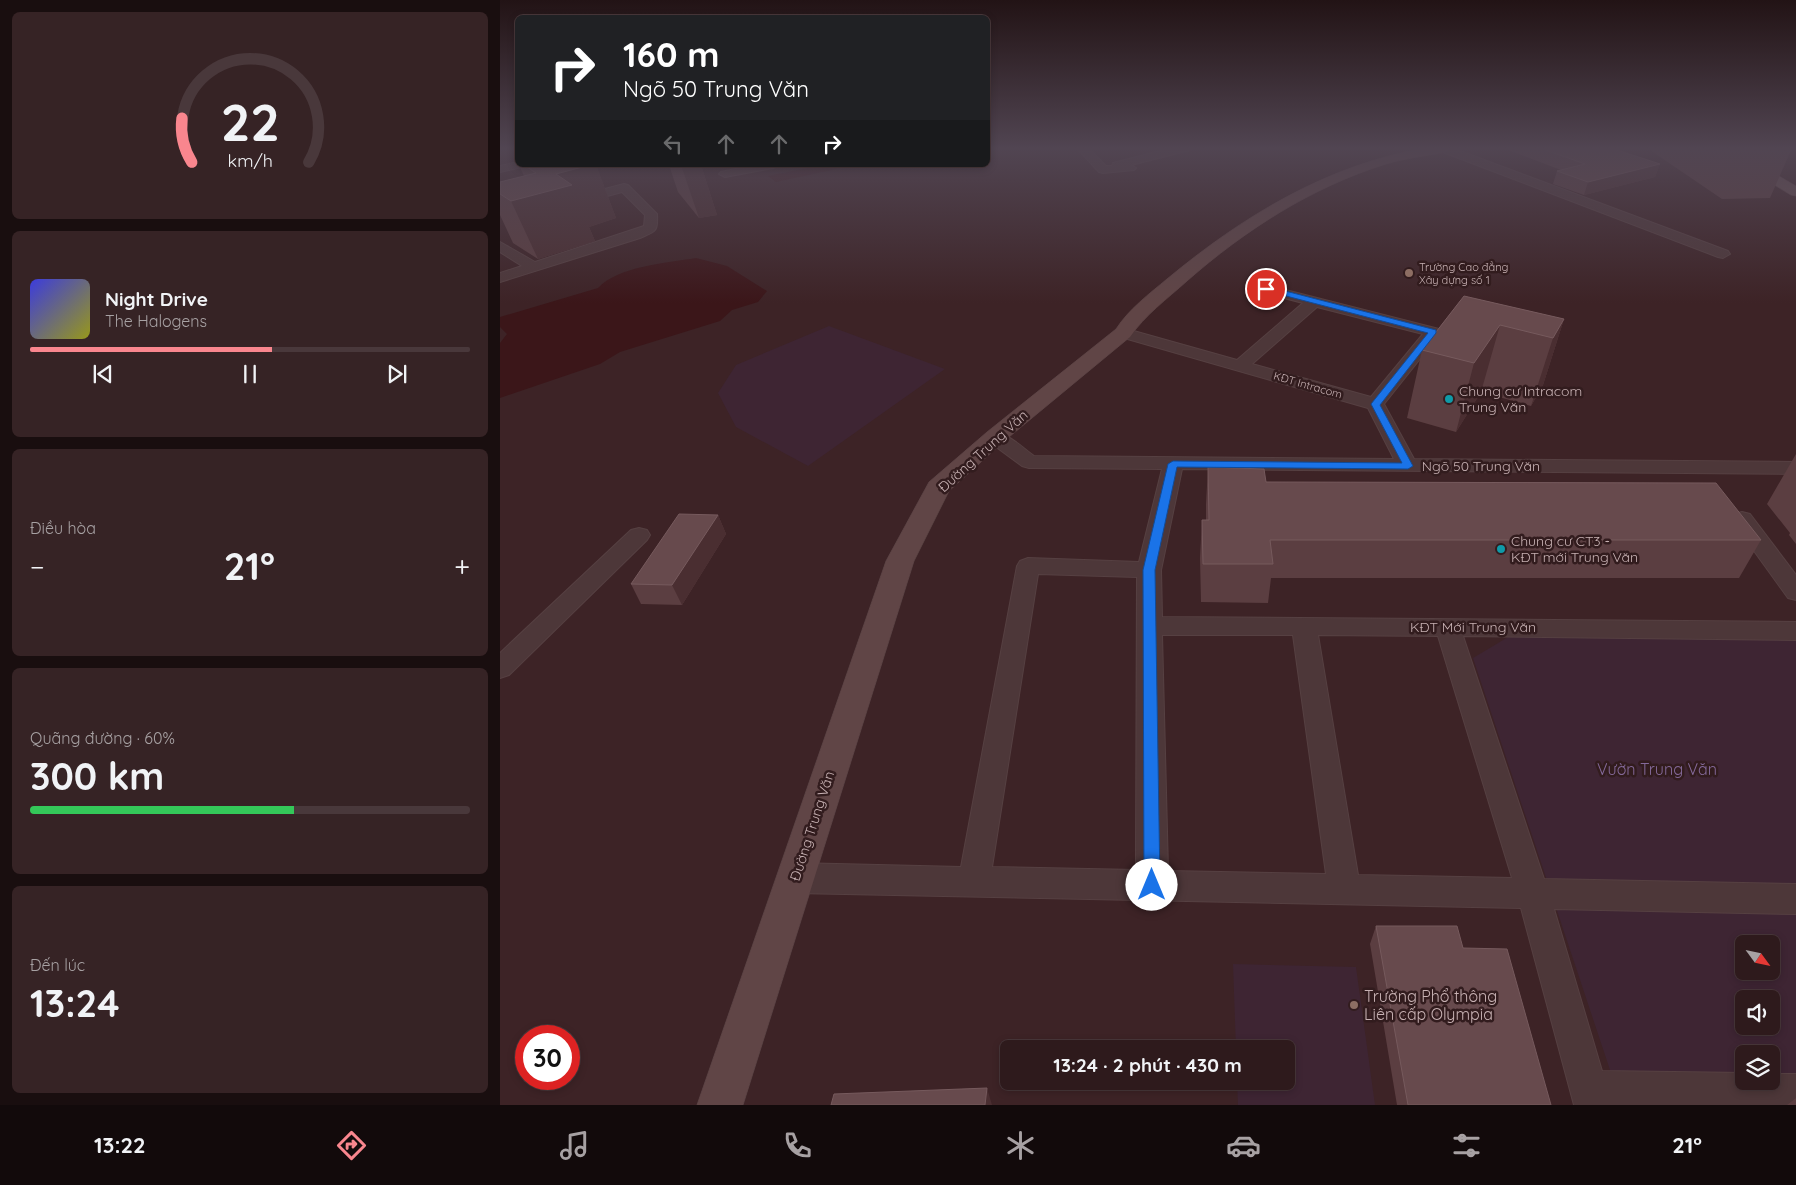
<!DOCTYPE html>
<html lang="vi">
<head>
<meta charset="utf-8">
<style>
  body { margin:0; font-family:Quicksand,sans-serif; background:#362325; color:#f1f3f6; height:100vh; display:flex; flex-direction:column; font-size:19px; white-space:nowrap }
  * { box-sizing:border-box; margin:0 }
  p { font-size:16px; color:#a7a1a3 }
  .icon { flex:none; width:28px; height:28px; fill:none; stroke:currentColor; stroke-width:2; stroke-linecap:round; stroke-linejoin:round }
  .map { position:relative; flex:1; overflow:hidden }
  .drawer { display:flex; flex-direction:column; gap:12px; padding:12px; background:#190e0f; width:500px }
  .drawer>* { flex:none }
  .hud { position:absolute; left:15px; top:15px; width:475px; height:152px; border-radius:8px; box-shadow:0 2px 8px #0003,0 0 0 1px #49383b; background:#202124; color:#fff; overflow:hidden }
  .needle { width:32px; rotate:123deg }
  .buttons { position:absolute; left:1235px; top:935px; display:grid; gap:10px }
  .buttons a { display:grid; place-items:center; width:45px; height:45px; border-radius:8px; background:#2e1a1c; box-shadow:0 2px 8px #0003,0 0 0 1px #49383b; font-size:25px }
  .speed { position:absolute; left:15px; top:1025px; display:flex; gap:10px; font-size:25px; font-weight:700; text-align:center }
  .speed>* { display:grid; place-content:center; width:65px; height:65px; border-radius:50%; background:#2e1a1c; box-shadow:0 2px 8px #0003,0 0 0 1px #49383b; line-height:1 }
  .speed .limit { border:8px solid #d22; background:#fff; color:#111 }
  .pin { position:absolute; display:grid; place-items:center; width:42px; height:42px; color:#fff; margin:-21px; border:2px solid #fff; border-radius:50%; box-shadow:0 1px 5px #0007 }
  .me { position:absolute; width:55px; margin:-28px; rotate:0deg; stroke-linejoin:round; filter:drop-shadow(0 0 4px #0008) }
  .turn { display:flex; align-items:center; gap:18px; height:105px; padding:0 25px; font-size:22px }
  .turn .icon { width:65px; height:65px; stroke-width:2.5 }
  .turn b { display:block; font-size:35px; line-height:42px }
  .lanes { display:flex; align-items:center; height:48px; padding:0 25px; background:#0003; justify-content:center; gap:25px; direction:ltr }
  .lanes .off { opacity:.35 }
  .big { font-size:38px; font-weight:700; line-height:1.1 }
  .drawer .tile { flex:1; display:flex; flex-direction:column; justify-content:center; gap:8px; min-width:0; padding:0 18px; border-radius:8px; background:#362325 }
  .drawer .dial { align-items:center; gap:0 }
  .dial svg { height:130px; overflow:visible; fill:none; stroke:#49383b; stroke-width:7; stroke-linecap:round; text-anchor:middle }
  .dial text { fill:#f1f3f6; stroke:none }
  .song { display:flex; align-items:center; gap:15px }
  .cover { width:60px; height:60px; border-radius:8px; background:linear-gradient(135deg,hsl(240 70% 55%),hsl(60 70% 35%)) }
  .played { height:5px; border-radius:2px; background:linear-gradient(90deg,#f9868e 55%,#49383b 55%) }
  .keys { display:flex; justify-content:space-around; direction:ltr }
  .heat { display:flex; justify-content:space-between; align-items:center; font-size:28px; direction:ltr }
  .charge { height:8px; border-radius:4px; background:linear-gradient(90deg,#34c759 60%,#49383b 0) }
  .trip { position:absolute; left:500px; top:1040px; width:295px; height:50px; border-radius:8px; background:#2e1a1c; box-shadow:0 2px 8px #0003,0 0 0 1px #49383b; font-weight:700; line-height:50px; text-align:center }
  .tabs { display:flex; height:80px; justify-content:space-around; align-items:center; background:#120a0b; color:#a7a1a3 }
  .tabs .icon { width:35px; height:35px }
  .tabs .on { color:#f9868e }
  .tabs b { font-size:22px; color:#f1f3f6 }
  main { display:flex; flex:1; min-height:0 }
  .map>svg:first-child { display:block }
</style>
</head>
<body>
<main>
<section class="drawer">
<div class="tile dial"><svg viewBox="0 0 100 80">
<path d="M14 69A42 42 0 1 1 86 69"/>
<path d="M14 69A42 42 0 0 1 8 42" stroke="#f9868e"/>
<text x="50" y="56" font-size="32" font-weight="700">22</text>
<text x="50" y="72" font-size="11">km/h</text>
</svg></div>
<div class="tile">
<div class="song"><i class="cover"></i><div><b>Night Drive</b><p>The Halogens</p></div></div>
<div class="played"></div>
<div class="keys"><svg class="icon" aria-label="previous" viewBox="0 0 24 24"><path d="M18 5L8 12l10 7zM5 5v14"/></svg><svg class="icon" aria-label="pause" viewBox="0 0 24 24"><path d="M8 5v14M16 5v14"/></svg><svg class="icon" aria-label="next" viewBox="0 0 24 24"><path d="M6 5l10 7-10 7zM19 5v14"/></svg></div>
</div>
<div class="tile"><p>Điều hòa</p>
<div class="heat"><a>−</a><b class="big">21°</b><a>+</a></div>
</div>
<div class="tile"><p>Quãng đường · 60%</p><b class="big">300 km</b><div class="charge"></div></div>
<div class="tile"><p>Đến lúc</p><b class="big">13:24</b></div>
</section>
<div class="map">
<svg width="1296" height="1105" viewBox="0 0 1296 1105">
  <rect width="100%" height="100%" fill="#3d2326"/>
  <!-- green -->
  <path fill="#3e2533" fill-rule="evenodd" d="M329 326 445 369 308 466 236 427 218 393 236 365Z
    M1025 627 1296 631V1085L1113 1079 973 658ZM1244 944H1271V971H1244ZM1244 999H1271V1026H1244ZM1244 1054H1271V1081H1244Z
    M733 964 856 967 875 1105H738L737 1081H786V1049H736Z"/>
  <!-- water -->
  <path fill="#3b1619" d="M323 165H355L276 182 268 176Z
    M196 258 227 266 267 291 258 302 232 310 220 321 120 352 100 364 0 398V343L7 334 0 327V317L98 288C119 266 166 263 196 258Z"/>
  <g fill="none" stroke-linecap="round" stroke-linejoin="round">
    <defs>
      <path id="street" d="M577 148H588L606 166H612L613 163 672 148H691L690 150 631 165 636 168 634 170 603 173 599 172Z
        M939 148H952L1228 251 1230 254 1223 258 1218 257 940 151Z
        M18 162V165H24L22 167 0 172V166Z
        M255 165H279L273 168 225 177 219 174 221 172Z
        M124 184 128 185 157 214C158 232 156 231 140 238L0 282V273L22 266 0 252V242L35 262 144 226 145 215 122 192 78 204 72 200 74 197Z
        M766 285 939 329 941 332 939 335 884 404 914 459 1296 462V474L682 469 661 570 662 617 1296 622V640L963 636 1044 879 1296 884V914L1054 909 1102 1071 1244 1073V1081H1271V1074H1296V1105H1074L1021 908 295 893 284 888 279 878 284 868 295 863 461 867 517 566 520 561 528 558 639 562 662 469 529 468 522 466 488 441 485 437 488 433C505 429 521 447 534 456L894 459 868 408 617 336 615 333 617 330 623 328 737 360 803 303 761 292 759 289 761 286ZM817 307 923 334 871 397 752 364ZM538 574 637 577 636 870 492 867ZM662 635H793L826 874 668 871ZM818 635 938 636 1012 878 858 875Z
        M1242 512 1250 514 1296 575V600L1288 598 1231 519 1234 514Z
        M139 528 147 530 150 535 147 540 9 675 0 678V653L131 530Z"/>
      <path id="secondary" d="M925 148H953L946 152C926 156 906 158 886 164 812 187 745 230 687 281 667 299 645 315 630 337L503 442 449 491 414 561 243 1105H197L386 561 429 482 487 432 616 329C629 309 649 294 667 279 743 216 827 165 925 148Z"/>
      <path id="primary" d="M1214 148H1231L1296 186V196L1291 195Z"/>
    </defs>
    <!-- street casing -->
    <use href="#street" stroke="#564042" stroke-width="2"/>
    <!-- secondary casing -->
    <use href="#secondary" stroke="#564042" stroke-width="1"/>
    <!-- primary casing -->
    <use href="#primary" stroke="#564042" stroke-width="1"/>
    <!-- street -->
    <use href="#street" fill="#4d3739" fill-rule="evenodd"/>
    <!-- secondary -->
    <use href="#secondary" fill="#604546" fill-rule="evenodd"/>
    <!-- primary -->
    <use href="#primary" fill="#6d5557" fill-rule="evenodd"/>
  </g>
  <!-- wall -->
  <path fill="#5b3e41" d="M1009 148H1111L1160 164 1155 177 1084 195 1053 184 1057 171 1061 170 1008 150Z
    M1147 148H1292L1270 198 1222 199Z
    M19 165H96L116 218 89 227 95 241 38 259 13 243 0 215V182L24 176Z
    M169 165H201L217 215 199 218 178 192Z
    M964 296 1064 319 1043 385 1031 406 981 392 956 432 907 418 922 350Z
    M1296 454V544L1289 535 1290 533 1267 504Z
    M708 467 766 482 1261 540 1239 578H771L768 603 701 602 700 558 702 520H706V504Z
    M218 515 226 534 182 605 141 604 131 584Z
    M876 926 963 948 1051 1105H897L870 944Z
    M1296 1098V1105H1287Z"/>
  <!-- shaded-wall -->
  <path fill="#4a2e31" d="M1160 164 1155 177 1084 195 1088 182Z
    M90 165H96L116 218 89 227 95 241 38 259 11 201 56 174Z
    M181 165H201L217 215 199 218Z
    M1064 319 1043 385 1031 406 1053 338Z
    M1000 325 981 392 956 432 974 363Z
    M218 515 226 534 182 605 172 585Z
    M487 1088 492 1105H485Z"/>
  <!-- building -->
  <path fill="#674a4d" stroke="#765a5d" d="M1040 148H1111L1160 164 1088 182 1057 171 1085 164Z
    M24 165H90L56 174 72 185 11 201 0 194V182L36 173Z
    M964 296 1064 319 1053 338 1000 325 974 363 922 350Z
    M708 467 764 469 766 482 1216 483 1261 540H770L773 564H703L702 520H709Z
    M179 514 218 515 172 585 131 584Z
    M876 926H957L963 948 1007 949 1051 1105H908Z
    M487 1088 485 1105H331L334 1094Z"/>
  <!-- sky -->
  <linearGradient id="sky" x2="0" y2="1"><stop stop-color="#221315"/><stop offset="0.49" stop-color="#514552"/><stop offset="1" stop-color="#514552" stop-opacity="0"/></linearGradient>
  <rect width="1296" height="303" fill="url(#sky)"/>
  <!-- route -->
  <path fill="#1a73e8" stroke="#114b97" d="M766 286 936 330V333L880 405 913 466 908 469 677 467 655 570 660 885 657 890 652 893 646 890 644 885 643 570 668 464 673 461 902 463 871 404 928 333 763 290 762 289Z"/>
  <!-- markers -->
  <g fill="#8d6e63" stroke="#321c1e" stroke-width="2">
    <circle cx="909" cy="273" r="5"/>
    <circle cx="854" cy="1005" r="5"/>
  </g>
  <g fill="#0f9aa8" stroke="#321c1e" stroke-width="2">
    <circle cx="949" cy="399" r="5"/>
    <circle cx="1001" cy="549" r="5"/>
  </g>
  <g text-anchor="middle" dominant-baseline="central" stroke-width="5" stroke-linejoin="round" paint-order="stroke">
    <!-- far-poi labels -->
    <g font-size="11" fill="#c8b2b4" stroke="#321c1e" text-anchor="start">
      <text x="919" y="267">Trường Cao đẳng<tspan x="919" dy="13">Xây dựng số 1</tspan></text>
    </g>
    <!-- far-street labels -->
    <g font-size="11" fill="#c8b2b4" stroke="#321c1e">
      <text transform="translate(808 385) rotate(16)">KĐT Intracom</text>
    </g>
    <!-- poi labels -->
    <g font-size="14" fill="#c8b2b4" stroke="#321c1e" text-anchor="start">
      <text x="959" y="391">Chung cư Intracom<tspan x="959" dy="16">Trung Văn</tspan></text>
      <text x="1011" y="541">Chung cư CT3 -<tspan x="1011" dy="16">KĐT mới Trung Văn</tspan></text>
    </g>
    <!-- street labels -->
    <g font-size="14" fill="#c8b2b4" stroke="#321c1e">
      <text transform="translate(483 451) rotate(-42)">Đường Trung Văn</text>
      <text x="981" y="466">Ngõ 50 Trung Văn</text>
      <text x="973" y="627">KĐT Mới Trung Văn</text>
      <text transform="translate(312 826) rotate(-72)">Đường Trung Văn</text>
    </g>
    <!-- near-park labels -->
    <g font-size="16" fill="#84699a" stroke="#321c1e">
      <text x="1157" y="769">Vườn Trung Văn</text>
    </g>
    <!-- near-poi labels -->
    <g font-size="16" fill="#c8b2b4" stroke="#321c1e" text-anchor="start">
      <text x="864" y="996">Trường Phổ thông<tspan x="864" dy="18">Liên cấp Olympia</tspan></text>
    </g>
  </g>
</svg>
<div class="buttons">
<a><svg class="needle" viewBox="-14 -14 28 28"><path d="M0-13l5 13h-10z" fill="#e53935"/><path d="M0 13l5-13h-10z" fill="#a7a1a3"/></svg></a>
<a><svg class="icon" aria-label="sound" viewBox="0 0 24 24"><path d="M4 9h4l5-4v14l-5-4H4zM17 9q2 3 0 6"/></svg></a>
<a><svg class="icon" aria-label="layers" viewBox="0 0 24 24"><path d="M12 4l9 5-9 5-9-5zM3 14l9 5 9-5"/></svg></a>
</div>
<div class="speed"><div class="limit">30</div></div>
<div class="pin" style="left:766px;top:289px;background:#d93025"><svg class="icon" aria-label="arrive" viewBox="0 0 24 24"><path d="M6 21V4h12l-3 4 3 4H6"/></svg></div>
<svg class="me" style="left:652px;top:885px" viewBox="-20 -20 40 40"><circle r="19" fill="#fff"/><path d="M0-13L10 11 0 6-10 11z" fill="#1a73e8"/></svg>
<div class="trip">13:24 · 2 phút · 430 m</div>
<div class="hud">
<div class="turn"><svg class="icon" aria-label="right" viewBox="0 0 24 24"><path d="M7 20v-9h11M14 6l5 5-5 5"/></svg><div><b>160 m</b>Ngõ 50 Trung Văn</div></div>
<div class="lanes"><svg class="icon off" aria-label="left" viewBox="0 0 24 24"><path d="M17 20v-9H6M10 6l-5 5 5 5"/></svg><svg class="icon off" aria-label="ahead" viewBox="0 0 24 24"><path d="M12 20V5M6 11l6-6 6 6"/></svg><svg class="icon off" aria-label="ahead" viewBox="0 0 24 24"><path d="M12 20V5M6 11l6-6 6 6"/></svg><svg class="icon" aria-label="right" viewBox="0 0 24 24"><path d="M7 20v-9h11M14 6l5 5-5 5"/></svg></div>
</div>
</div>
</main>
<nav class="tabs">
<b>13:22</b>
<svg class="icon on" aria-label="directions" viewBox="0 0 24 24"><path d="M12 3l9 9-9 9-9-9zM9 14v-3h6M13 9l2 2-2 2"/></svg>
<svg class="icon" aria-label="music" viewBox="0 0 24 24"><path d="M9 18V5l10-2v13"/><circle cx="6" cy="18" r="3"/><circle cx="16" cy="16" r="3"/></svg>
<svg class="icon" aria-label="phone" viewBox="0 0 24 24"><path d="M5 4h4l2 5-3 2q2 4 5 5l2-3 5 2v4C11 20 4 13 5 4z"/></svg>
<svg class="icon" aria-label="climate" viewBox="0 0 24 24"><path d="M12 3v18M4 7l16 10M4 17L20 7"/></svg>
<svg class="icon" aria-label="car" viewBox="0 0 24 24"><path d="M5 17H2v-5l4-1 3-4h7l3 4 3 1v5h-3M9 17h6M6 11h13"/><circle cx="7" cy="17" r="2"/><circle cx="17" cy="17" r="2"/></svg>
<svg class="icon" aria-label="filters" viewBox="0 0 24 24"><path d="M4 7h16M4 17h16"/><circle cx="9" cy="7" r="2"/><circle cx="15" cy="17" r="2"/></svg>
<b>21°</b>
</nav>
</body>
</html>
